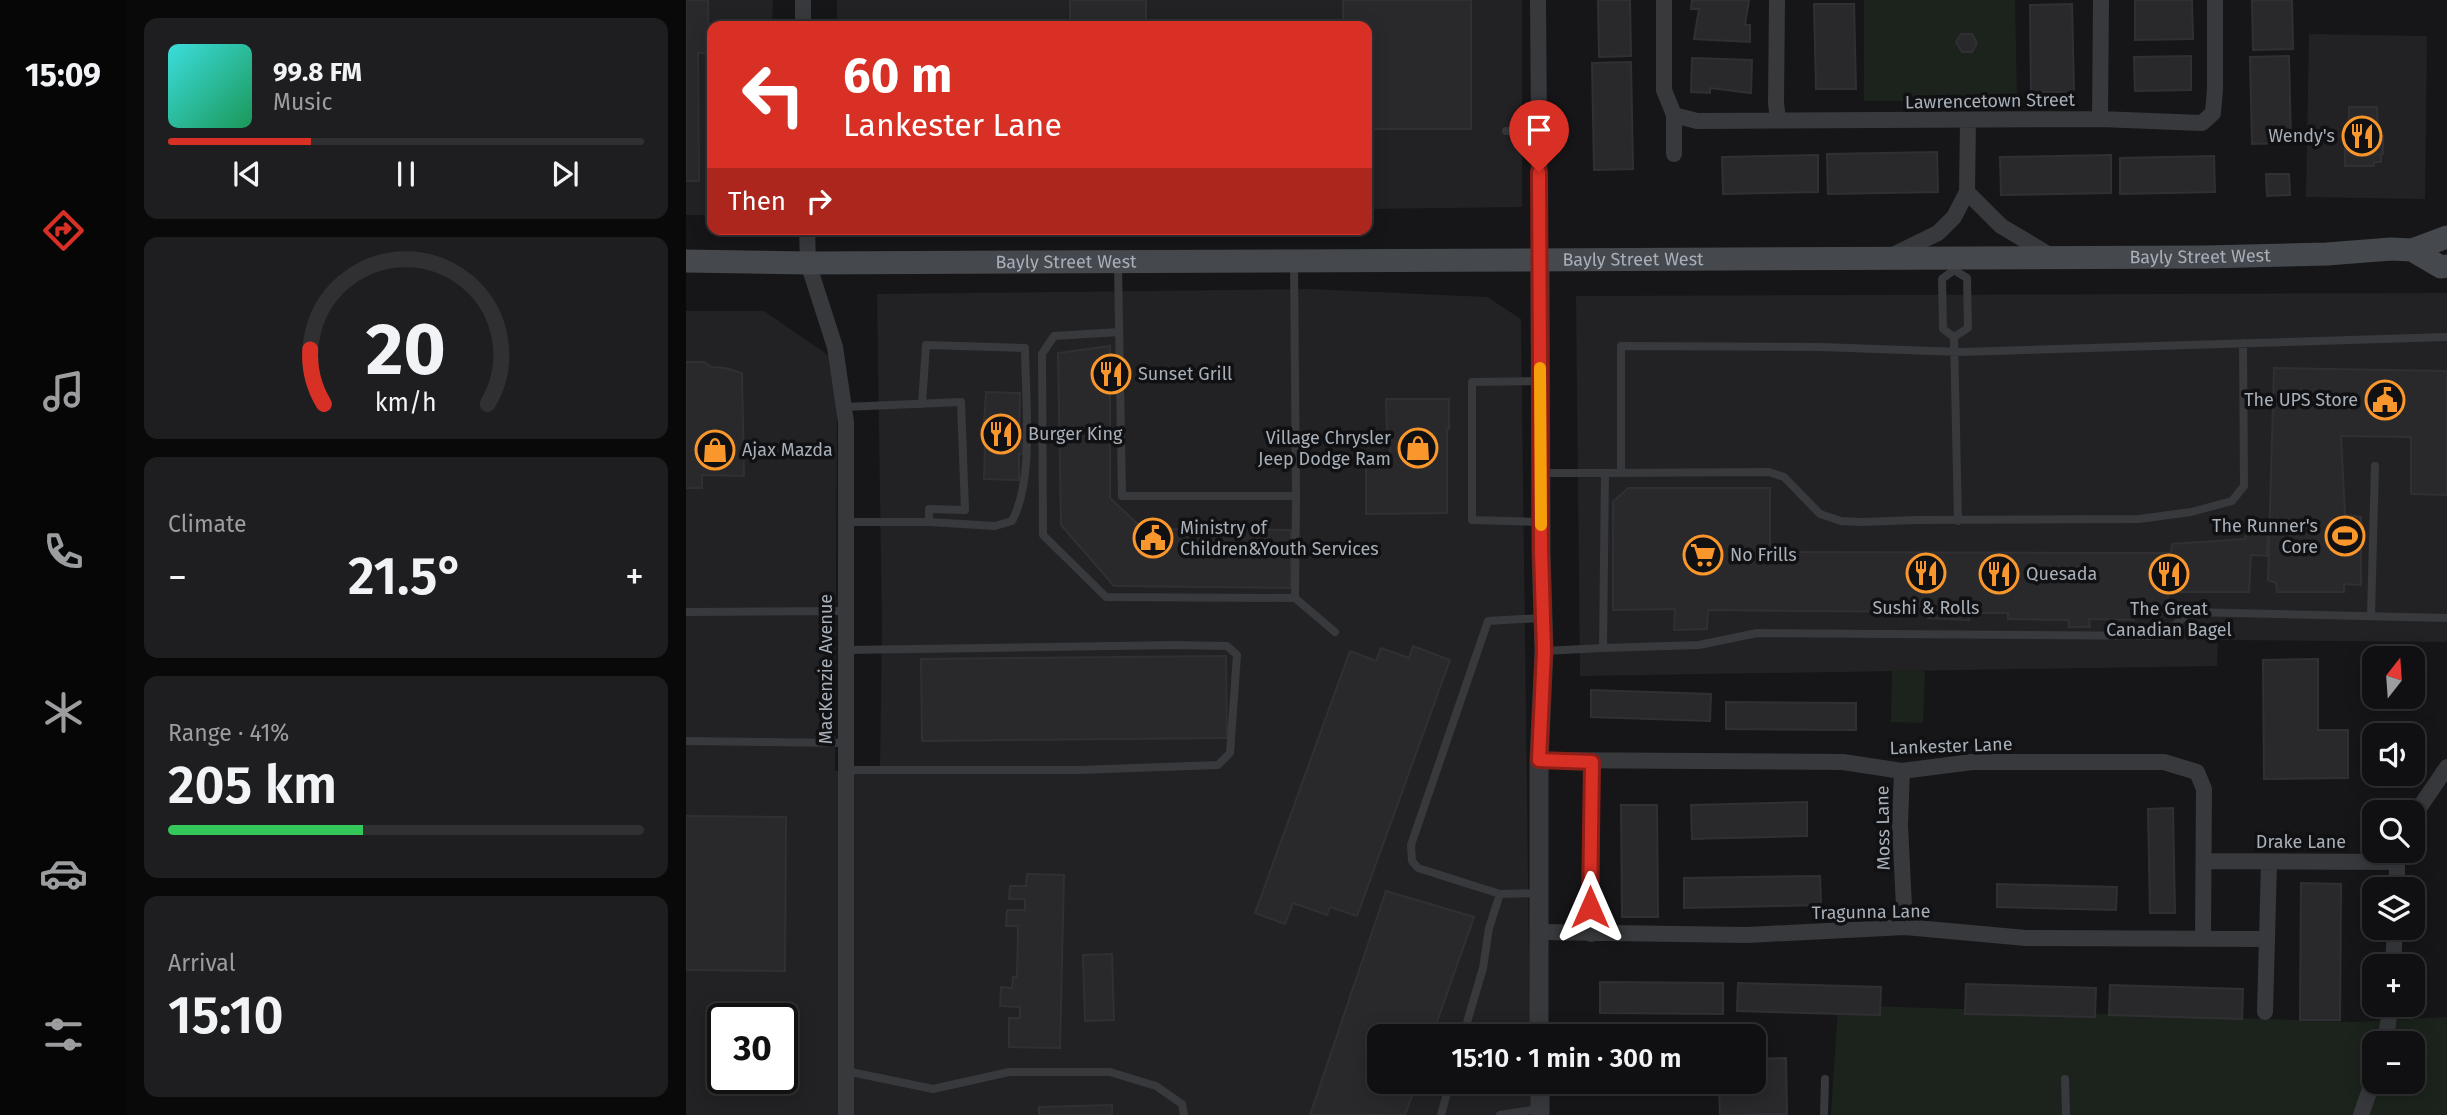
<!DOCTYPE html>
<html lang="en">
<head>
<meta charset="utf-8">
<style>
  body { margin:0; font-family:"Fira Sans",sans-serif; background:#1e1e20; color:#f1f3f6; height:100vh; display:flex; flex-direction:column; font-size:26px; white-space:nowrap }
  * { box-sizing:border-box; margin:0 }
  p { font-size:23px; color:#9c9d9f }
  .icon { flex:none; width:38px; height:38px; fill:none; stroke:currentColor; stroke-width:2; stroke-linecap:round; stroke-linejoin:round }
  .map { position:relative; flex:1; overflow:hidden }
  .drawer { display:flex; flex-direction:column; gap:18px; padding:18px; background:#09090a; width:560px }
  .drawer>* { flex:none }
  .guide { position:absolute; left:21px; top:21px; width:665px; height:214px; border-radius:14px; box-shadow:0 4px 18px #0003,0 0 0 2px #303032; background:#d93025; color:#fff; overflow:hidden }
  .needle { width:46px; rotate:17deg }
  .controls { position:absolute; left:1676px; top:646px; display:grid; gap:14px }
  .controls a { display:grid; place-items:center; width:63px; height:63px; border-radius:14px; background:#101012; box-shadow:0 4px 18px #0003,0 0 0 2px #303032; font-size:35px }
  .speed { position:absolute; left:21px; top:1003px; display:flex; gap:14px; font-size:35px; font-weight:700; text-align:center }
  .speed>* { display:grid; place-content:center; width:91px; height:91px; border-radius:50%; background:#101012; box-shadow:0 4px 18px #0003,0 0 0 2px #303032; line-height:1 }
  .speed .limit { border:4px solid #111; border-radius:10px; background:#fff; color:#111 }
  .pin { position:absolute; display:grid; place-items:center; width:60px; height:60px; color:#fff; margin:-72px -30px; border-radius:50% 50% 50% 0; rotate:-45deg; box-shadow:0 0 7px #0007 }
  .pin .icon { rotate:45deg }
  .me { position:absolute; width:77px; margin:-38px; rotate:0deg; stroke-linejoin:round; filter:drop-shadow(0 0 5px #0008) }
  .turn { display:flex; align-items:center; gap:24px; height:147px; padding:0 21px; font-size:32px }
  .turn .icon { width:91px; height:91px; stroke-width:2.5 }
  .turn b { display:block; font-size:49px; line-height:60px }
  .then { display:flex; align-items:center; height:66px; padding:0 21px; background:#0003; gap:14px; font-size:26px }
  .big { font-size:52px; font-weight:600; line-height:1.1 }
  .drawer .tile { flex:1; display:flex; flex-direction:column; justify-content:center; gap:10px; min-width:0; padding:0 24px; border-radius:14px; background:#1e1e20 }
  .drawer .dial { align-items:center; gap:0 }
  .dial svg { height:182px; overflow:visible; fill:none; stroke:#303032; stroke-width:7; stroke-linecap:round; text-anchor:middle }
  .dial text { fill:#f1f3f6; stroke:none }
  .song { display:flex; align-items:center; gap:21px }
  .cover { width:84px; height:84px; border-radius:10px; background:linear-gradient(135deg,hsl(180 70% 55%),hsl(150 70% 35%)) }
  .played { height:7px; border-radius:4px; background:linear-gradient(90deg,#d93025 30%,#303032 30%) }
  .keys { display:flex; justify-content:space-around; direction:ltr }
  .heat { display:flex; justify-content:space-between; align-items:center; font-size:38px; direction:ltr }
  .charge { height:10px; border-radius:5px; background:linear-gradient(90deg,#34c759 41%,#303032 0) }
  .trip { position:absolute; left:681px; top:1024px; width:399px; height:70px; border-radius:14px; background:#101012; box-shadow:0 4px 18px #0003,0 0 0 2px #303032; font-weight:600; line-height:70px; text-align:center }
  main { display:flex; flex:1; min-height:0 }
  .tab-bar { display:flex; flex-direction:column; width:126px; justify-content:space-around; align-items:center; background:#060607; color:#9c9d9f }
  .tab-bar .icon { width:49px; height:49px }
  .tab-bar .current { color:#d93025 }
  .tab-bar b { font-size:32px; color:#f1f3f6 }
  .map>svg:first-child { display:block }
</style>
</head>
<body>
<main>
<nav class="tab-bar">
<b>15:09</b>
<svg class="icon current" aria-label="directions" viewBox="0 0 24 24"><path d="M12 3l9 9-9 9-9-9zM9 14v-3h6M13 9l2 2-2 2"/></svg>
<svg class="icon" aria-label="music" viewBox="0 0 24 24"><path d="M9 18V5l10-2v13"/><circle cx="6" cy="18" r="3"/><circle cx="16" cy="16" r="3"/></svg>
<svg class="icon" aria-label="phone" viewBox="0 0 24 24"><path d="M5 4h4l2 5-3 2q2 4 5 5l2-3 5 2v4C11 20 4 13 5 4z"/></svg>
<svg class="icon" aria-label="climate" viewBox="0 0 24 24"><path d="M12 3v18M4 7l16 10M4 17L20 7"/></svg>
<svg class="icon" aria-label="car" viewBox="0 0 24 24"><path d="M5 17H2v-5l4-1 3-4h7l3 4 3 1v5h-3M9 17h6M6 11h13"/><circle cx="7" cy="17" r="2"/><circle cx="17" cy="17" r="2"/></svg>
<svg class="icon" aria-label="filters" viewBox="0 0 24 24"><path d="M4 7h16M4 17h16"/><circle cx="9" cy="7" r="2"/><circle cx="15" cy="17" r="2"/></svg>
</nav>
<section class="drawer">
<div class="tile">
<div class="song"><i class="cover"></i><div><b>99.8 FM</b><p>Music</p></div></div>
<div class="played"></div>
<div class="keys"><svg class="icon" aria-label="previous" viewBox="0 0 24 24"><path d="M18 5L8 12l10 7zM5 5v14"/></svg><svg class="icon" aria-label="pause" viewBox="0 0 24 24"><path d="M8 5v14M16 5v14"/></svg><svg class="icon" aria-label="next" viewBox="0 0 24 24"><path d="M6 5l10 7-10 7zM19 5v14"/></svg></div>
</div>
<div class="tile dial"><svg viewBox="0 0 100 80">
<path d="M14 69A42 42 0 1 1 86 69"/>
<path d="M14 69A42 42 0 0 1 8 45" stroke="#d93025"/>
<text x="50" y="56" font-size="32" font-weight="700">20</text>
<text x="50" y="72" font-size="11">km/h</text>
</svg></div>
<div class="tile"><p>Climate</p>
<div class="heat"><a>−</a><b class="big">21.5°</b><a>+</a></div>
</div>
<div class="tile"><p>Range · 41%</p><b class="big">205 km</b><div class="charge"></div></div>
<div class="tile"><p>Arrival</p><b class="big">15:10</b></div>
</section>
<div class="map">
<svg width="1761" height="1115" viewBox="0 0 1761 1115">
  <rect width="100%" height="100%" fill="#161618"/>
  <!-- built -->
  <path fill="#222225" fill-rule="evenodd" d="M0 0H87L86 26H26V215H0Z
    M151 0H836V207L681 209V26H151Z
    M1623 34 1741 36 1739 199 1620 197Z
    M625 289 801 297 835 319 844 1036H693V1082H845V1115H0V311H78L142 355 151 411 149 771 194 770 196 627 191 294ZM37 1018H96V1078H37Z
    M1761 293V642L1532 640 1531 666 894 676 890 296Z"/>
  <!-- green -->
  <path fill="#1c231c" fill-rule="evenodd" d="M1178 0H1329L1331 101H1178Z
    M1206 670 1239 671 1237 723 1205 722Z
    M1152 1005 1668 1022 1761 1017V1115H1145ZM1689 1043H1727V1082H1689Z"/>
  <!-- building -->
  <path fill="#29292c" stroke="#303034" stroke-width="2" d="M0 0H22L23 53H12L13 181H0Z
    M384 0H460V26H384Z
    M657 0H785V129H681V26H657Z
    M912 0H944L945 56 913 57Z
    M1006 0H1063L1059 25H1064V42L1008 39 1013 9H1005Z
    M1449 0H1506L1507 39 1449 40Z
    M1566 0H1606L1607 49 1567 50Z
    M1128 4H1168L1170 89H1130Z
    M1386 4 1388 92H1345L1344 5Z
    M1275 34H1286L1291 43 1286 52H1276L1270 42Z
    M1505 56V90L1449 91 1448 57Z
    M1603 56 1605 143 1566 144 1564 57Z
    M1006 58 1066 60 1065 93 1024 88V93L1005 92Z
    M945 62 947 169 908 170 906 63Z
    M1663 107H1691L1692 136H1697V154H1695V162H1688V166H1659V127H1663Z
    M1251 152 1252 192 1142 194 1141 154Z
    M1132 155V192L1037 194 1036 157Z
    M1425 155V193L1315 195 1314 157Z
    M1528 156 1529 192 1434 194V158Z
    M1580 174H1603L1604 195 1581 196Z
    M424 346V498L457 529 605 530V588L428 586 375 525 372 353Z
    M0 362H18L26 367 39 368 56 373 58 476 16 475V488H0Z
    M1588 368 1761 371V495L1725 494V437L1655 436 1659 515 1675 517V585L1658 584V592H1591L1590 583 1582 580Z
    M300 392 334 393 333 437H338L337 454H333V480L298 479 299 443 297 441Z
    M700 399H763V429H761V513L680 514V461H704V434H701Z
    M942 488H1084V552L1485 553 1486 544 1559 539 1562 525 1582 524 1581 556 1565 555 1563 592H1482V614H1449L1448 620 1403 619 1404 627H1383V620L1322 619V613H1283V620L1242 618V612L1022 610 1021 629 988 630 989 609 927 610V502Z
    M727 646 764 660 671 916 644 907 641 915 607 903 599 924 569 913 664 651 690 661 695 648 723 658Z
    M540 656 541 738 236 741 235 659Z
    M1632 659V730H1662V778L1578 779 1577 660Z
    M905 690 1025 694 1024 721 905 717Z
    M1040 702 1170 703V730L1040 729Z
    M1121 802V836L1006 839 1005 805Z
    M935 805H971L972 917H936Z
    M1487 808 1489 913H1464L1462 809Z
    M0 816 100 817 99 971 0 970Z
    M341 874 378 875 374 1048 323 1047V1018H334V1007L314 1006 315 987 326 988 327 977H331L332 926H320L321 910H339V899H323L324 886H340Z
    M1134 876 1135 905 998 908V878Z
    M1615 883 1655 884 1654 1020H1614Z
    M1311 884 1431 887 1430 910 1311 907Z
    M700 891 788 917 746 1036H693V1082H731L719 1115H624Z
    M426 954 428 1020 399 1021 397 955Z
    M914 982 1037 983V1014L914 1013Z
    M1052 983 1195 987 1194 1015 1051 1011Z
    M1280 984 1410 988 1409 1017 1279 1014Z
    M1424 985 1557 989 1556 1019 1423 1015Z
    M1100 1058 1101 1114 1034 1115 1033 1082H1068V1059Z
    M426 1105V1115H353V1107Z"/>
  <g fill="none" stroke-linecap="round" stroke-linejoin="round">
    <!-- service -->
    <path stroke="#37393d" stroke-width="8" d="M820 131 853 130
      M432 265 436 496H610L608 264
      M1268 270 1256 279 1257 329 1268 337 1272 521
      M1268 270 1281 278 1282 328 1268 337
      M433 332 368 336 356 354 357 535 420 597 609 598 610 496
      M853 381 786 382V520L855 522
      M236 404 240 345 339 348C339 397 349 478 326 521L309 526 243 522
      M158 407 275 402 279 510 243 509V522H160
      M935 472V346L1135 347 1275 352 1761 337
      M856 473H919
      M609 598 649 632
      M0 612 160 611
      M1685 615 1689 466
      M917 648 1013 645 1071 633 1476 636 1504 612 1761 618
      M858 651 917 648 919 473 1083 472 1098 477 1134 514 1155 521 1176 522 1230 520 1453 519 1505 512 1546 501 1558 486 1557 343
      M0 741 160 743
      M160 770H392L532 765 544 753 551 655 541 646 490 645 160 650
      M854 893 814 894 732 868 726 861 725 845 802 621 855 618
      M777 1036 797 968 803 928 814 894
      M160 1071 247 1089 323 1072H424L470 1086 496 1104 498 1115
      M1379 1079 1380 1115
      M755 1115 764 1082
      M814 1115 852 1109
      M1138 1115 1139 1079"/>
    <!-- minor -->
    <path stroke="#37393d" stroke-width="16" d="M117 0V26
      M852 0 854 260
      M978 0V90L988 115 1011 121 1414 119 1516 123 1527 113 1529 89V0
      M1091 0 1090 103 1092 120
      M1414 119 1415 0
      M988 154V115
      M1281 192 1315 226 1367 257
      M121 229 122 263 149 347 160 422V1115
      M1207 255 1252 233 1268 217 1281 192 1282 120
      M853 760 1157 762 1216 771 1286 762H1478L1511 772 1518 789 1517 937
      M1216 771 1214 825 1219 927
      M1727 817 1761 767
      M1518 861 1711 862
      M1711 889V862L1715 850
      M854 932 1061 935 1219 927 1340 938 1581 939 1583 862
      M905 934 906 762
      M1707 966 1709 928
      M1579 1012 1581 939
      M1699 1043 1705 1004
      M1675 1115 1689 1075"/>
    <!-- tertiary -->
    <path stroke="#37393d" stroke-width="19" d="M853 1036V760L858 651 855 552 854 260
      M854 1082V1115"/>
    <!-- secondary -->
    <g stroke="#45484d" stroke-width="23">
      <path d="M1726 250 1761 237"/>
      <path id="s1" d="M0 261 122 263 1520 257 1641 254 1705 249 1726 250 1755 267 1761 266"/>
    </g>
  </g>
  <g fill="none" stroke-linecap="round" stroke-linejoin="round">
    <defs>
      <path id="route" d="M853 172 855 552 858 651 853 760 906 762 904 907"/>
    </defs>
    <!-- route casing -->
    <use href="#route" stroke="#8d1f18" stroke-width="18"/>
    <!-- route -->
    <use href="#route" stroke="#d93025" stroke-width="12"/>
    <!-- slow -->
    <path stroke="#f59e0b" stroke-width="12" d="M854 368 855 525"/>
  </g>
  <!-- icons -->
  <defs>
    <symbol id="restaurant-ring" viewBox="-11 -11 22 22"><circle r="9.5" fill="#111113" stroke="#fa972c" stroke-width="1.5"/><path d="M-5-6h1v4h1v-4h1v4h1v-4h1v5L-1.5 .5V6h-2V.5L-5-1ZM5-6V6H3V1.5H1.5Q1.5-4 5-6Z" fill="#fa972c"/></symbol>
    <symbol id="civic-ring" viewBox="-11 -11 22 22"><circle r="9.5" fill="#111113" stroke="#fa972c" stroke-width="1.5"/><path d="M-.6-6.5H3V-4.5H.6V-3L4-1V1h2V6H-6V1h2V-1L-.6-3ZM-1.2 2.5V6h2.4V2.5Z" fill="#fa972c"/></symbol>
    <symbol id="shop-ring" viewBox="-11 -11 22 22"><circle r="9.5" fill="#111113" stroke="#fa972c" stroke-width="1.5"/><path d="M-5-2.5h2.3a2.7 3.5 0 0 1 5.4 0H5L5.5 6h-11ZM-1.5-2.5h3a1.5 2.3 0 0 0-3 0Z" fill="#fa972c"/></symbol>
    <symbol id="stadium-ring" viewBox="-11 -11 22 22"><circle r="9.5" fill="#111113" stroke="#fa972c" stroke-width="1.5"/><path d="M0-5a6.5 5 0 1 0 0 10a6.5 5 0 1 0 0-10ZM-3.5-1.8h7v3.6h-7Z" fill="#fa972c"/></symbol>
    <symbol id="supermarket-ring" viewBox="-11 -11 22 22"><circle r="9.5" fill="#111113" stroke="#fa972c" stroke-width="1.5"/><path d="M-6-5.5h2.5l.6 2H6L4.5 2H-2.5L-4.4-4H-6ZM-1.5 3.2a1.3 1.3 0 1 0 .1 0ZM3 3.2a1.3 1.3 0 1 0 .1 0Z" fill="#fa972c"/></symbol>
  </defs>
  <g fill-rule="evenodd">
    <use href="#restaurant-ring" x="1654" y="114" width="44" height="44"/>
    <use href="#restaurant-ring" x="403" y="352" width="44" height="44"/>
    <use href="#civic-ring" x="1677" y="378" width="44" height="44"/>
    <use href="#restaurant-ring" x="293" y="412" width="44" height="44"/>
    <use href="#shop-ring" x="710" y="426" width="44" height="44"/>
    <use href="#shop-ring" x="7" y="428" width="44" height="44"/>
    <use href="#stadium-ring" x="1637" y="514" width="44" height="44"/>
    <use href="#civic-ring" x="445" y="516" width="44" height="44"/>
    <use href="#supermarket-ring" x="995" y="533" width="44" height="44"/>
    <use href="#restaurant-ring" x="1218" y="551" width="44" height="44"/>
    <use href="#restaurant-ring" x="1291" y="552" width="44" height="44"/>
    <use href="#restaurant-ring" x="1461" y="552" width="44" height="44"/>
  </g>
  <g text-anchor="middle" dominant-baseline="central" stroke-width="7" stroke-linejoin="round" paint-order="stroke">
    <!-- street labels -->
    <g font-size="18" fill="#a7afb9" stroke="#111113">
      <text transform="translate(1304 101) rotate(-1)">Lawrencetown Street</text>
      <text stroke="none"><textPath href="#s1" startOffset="1514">Bayly Street West</textPath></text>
      <text stroke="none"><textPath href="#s1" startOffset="947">Bayly Street West</textPath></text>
      <text stroke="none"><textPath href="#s1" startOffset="380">Bayly Street West</textPath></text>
      <text transform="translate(140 669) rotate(-90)">MacKenzie Avenue</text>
      <text transform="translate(1265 746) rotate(-2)">Lankester Lane</text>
      <text transform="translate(1197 828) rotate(-91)">Moss Lane</text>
      <text x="1615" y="842">Drake Lane</text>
      <text transform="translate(1185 912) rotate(-1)">Tragunna Lane</text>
    </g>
    <!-- poi labels -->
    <g font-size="18" fill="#a7afb9" stroke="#111113" text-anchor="start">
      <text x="1649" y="136" text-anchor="end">Wendy's</text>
      <text x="452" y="374">Sunset Grill</text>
      <text x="1672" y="400" text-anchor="end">The UPS Store</text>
      <text x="342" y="434">Burger King</text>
      <text x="705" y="438" text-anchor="end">Village Chrysler<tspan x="705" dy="21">Jeep Dodge Ram</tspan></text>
      <text x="56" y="450">Ajax Mazda</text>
      <text x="1632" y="526" text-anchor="end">The Runner's<tspan x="1632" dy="21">Core</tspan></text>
      <text x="494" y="528">Ministry of<tspan x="494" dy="21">Children&amp;Youth Services</tspan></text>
      <text x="1044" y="555">No Frills</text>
      <text x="1340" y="574">Quesada</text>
      <text x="1240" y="608" text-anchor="middle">Sushi &amp; Rolls</text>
      <text x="1483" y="609" text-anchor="middle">The Great<tspan x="1483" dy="21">Canadian Bagel</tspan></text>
    </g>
  </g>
</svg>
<div class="controls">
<a><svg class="needle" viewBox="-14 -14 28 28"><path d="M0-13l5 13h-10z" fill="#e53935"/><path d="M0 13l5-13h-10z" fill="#9c9d9f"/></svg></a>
<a><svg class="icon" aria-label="sound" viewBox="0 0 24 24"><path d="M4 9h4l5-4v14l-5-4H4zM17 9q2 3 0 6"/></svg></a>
<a><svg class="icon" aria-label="search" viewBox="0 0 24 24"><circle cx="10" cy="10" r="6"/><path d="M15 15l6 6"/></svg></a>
<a><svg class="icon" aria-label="layers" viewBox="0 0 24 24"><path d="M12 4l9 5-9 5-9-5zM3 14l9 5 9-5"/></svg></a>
<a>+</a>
<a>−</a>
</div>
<div class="speed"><div class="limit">30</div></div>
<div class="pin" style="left:853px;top:172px;background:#d93025"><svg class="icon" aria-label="arrive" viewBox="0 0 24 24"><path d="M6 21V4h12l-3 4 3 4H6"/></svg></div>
<svg class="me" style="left:904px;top:907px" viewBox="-20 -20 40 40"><path d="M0-17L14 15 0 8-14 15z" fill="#d93025" stroke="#fff" stroke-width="4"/></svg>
<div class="trip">15:10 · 1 min · 300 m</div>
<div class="guide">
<div class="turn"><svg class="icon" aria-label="left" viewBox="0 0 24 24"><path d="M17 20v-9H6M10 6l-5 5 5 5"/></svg><div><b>60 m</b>Lankester Lane</div></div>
<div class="then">Then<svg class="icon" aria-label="right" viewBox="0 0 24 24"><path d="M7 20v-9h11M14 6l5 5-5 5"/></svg></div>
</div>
</div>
</main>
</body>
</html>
